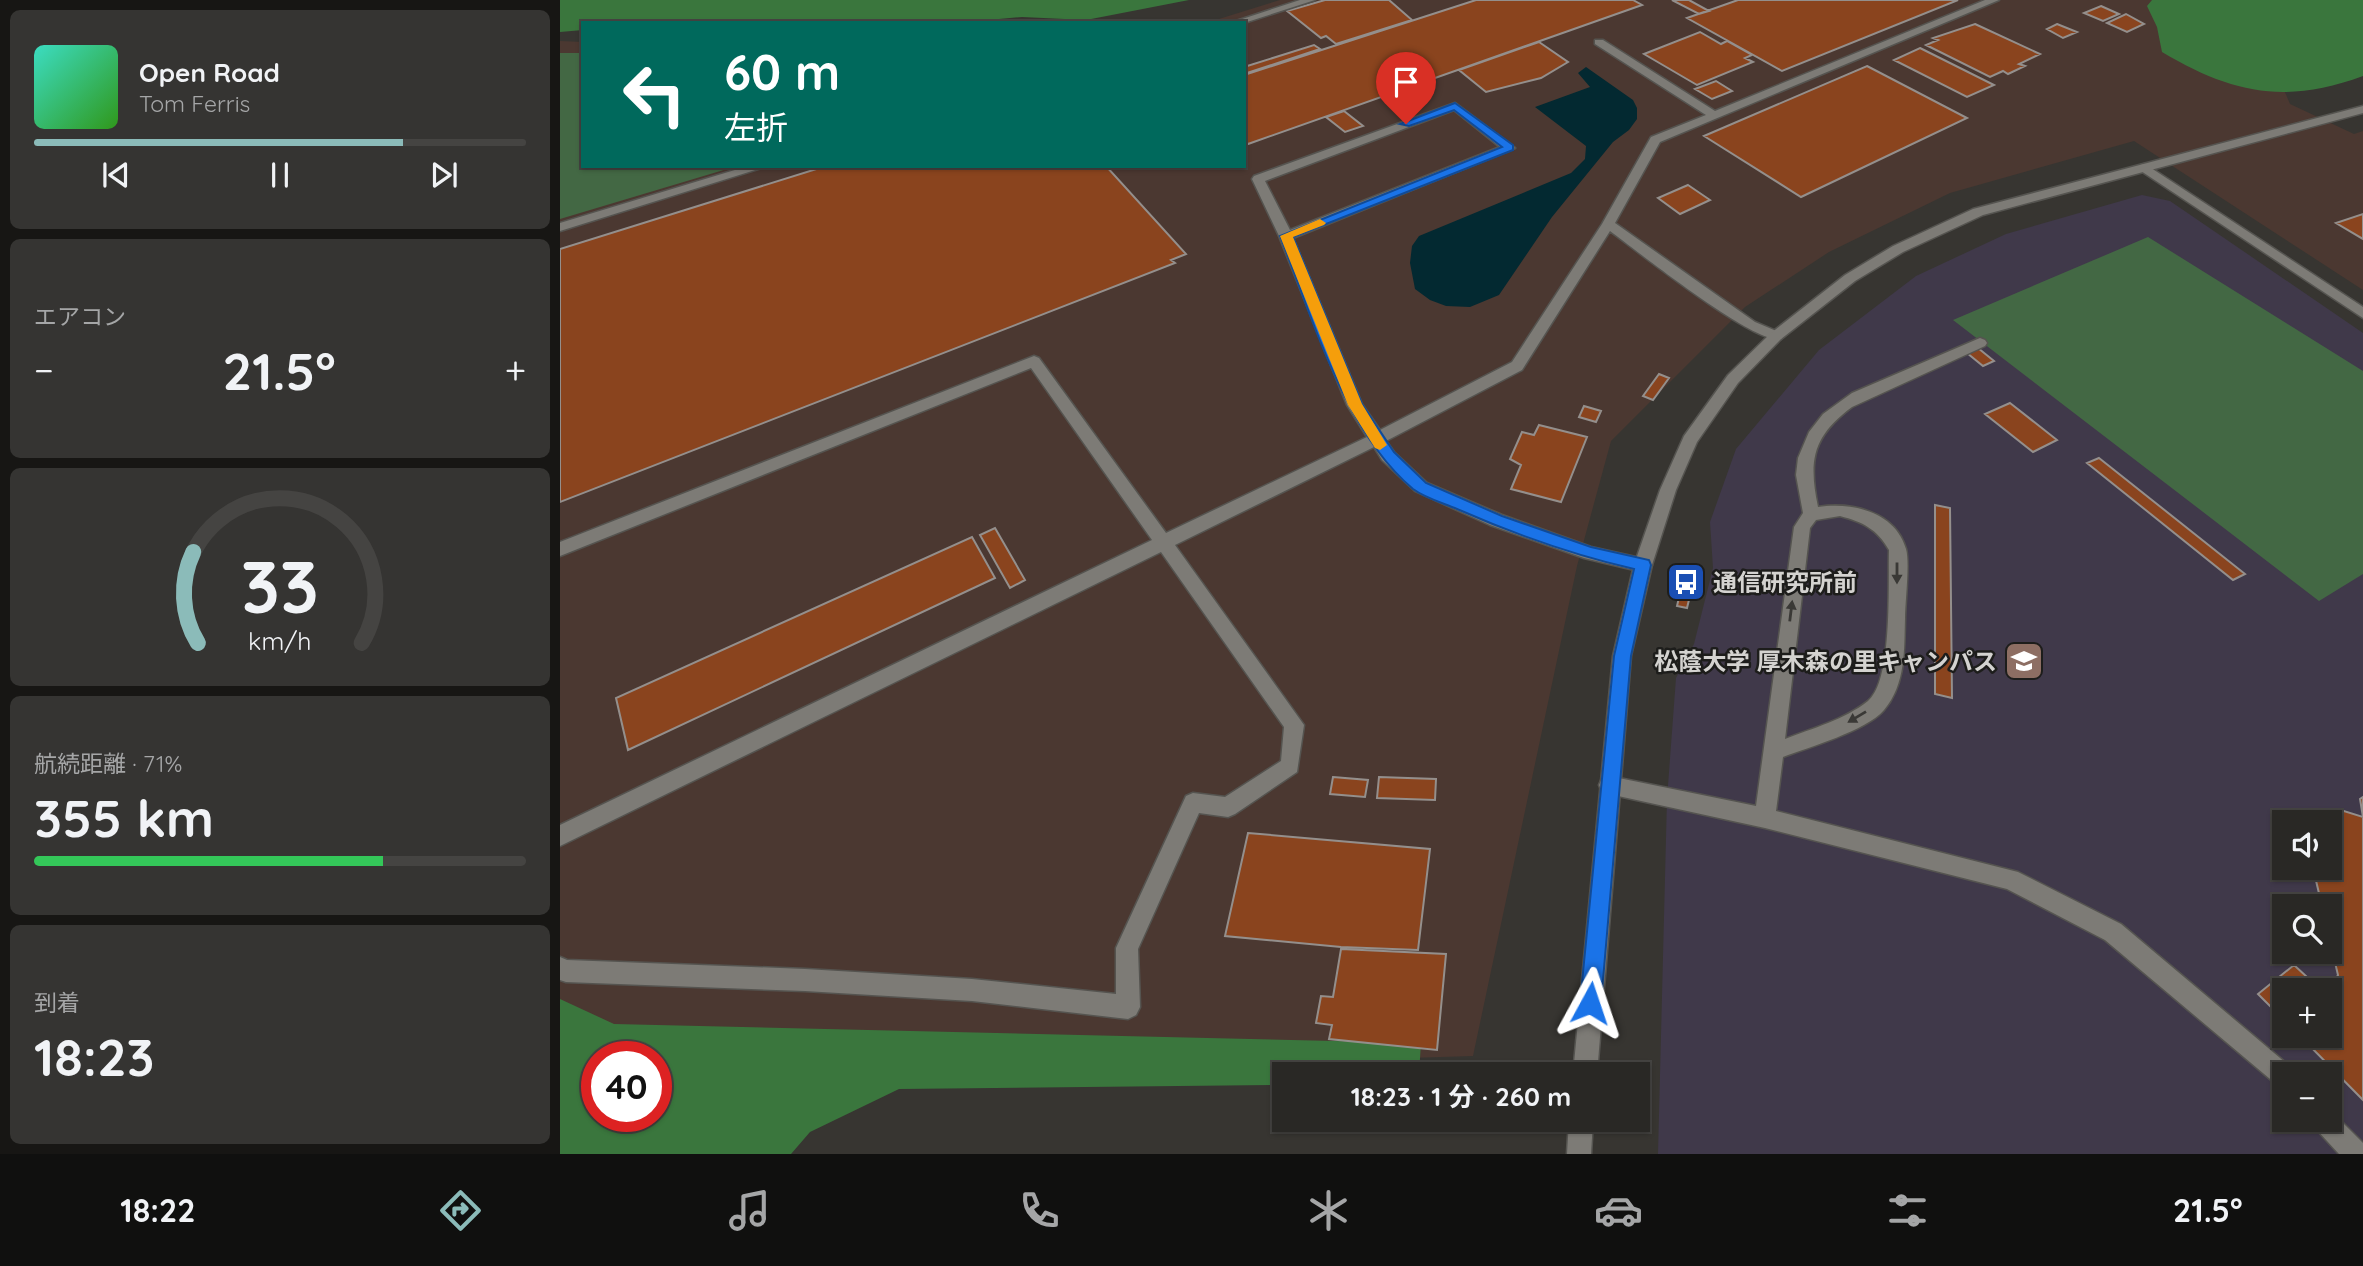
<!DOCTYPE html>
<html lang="ja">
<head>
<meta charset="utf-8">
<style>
  body { margin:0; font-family:Quicksand,"Noto Sans JP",sans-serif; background:#353432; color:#f1f3f6; height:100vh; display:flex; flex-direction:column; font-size:26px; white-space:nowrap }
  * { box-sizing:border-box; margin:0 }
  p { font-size:23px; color:#a5a6a7 }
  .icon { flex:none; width:38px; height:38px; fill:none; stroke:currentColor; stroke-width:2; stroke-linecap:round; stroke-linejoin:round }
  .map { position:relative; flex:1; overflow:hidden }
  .sheet { display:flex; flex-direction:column; gap:10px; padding:10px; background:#171614; width:560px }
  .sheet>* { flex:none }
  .top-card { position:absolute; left:21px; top:21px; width:665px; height:147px; border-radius:0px; box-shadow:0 2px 5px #0004,0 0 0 2px #454442; background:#00695c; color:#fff; overflow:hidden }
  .tools { position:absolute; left:1712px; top:810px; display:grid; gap:14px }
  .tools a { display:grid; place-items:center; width:70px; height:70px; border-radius:0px; background:#292825; box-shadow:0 2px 5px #0004,0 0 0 2px #454442; font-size:35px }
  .speed { position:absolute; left:21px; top:1041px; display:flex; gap:14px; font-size:35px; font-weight:700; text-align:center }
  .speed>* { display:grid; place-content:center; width:91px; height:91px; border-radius:50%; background:#292825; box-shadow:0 2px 5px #0004,0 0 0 2px #454442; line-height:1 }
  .speed .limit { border:10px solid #d22; background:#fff; color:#111 }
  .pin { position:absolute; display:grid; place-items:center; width:60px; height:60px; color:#fff; margin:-72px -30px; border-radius:50% 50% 50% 0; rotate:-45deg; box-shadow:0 0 7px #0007 }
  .pin .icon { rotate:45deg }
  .me { position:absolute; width:77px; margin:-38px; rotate:5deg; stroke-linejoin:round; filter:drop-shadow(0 0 5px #0008) }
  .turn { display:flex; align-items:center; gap:24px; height:147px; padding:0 28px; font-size:32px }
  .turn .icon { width:91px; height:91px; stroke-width:2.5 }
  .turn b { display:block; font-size:49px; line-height:60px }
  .big { font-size:52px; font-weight:700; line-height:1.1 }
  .sheet .tile { flex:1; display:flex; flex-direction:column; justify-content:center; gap:10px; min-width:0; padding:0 24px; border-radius:10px; background:#353432 }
  .sheet .dial { align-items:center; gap:0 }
  .dial svg { height:182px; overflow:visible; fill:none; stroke:#454442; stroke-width:7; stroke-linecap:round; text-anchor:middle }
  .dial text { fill:#f1f3f6; stroke:none }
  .song { display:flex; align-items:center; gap:21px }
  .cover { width:84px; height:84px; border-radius:10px; background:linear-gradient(135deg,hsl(170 70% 55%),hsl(110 70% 35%)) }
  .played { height:7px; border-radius:4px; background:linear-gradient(90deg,#8bbbb9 75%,#454442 75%) }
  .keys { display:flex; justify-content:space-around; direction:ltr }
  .heat { display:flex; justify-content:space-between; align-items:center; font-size:38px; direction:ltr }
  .charge { height:10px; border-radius:5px; background:linear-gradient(90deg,#34c759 71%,#454442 0) }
  .trip { position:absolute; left:712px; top:1062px; width:378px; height:70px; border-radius:0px; background:#292825; box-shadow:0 2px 5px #0004,0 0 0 2px #454442; font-weight:700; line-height:70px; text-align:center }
  .tabs { display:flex; height:112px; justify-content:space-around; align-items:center; background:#10100f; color:#a5a6a7 }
  .tabs .icon { width:49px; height:49px }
  .tabs .selected { color:#8bbbb9 }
  .tabs b { font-size:32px; color:#f1f3f6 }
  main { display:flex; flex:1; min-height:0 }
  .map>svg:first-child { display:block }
</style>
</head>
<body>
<main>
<section class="sheet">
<div class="tile">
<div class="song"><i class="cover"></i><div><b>Open Road</b><p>Tom Ferris</p></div></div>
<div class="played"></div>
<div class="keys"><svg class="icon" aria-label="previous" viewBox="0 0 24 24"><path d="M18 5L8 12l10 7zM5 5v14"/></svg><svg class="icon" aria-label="pause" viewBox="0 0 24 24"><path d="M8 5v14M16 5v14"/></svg><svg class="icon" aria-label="next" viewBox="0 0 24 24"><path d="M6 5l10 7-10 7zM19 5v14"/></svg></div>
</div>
<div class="tile"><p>エアコン</p>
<div class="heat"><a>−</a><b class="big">21.5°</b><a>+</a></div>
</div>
<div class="tile dial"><svg viewBox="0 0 100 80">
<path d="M14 69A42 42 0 1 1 86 69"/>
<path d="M14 69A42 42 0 0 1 12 29" stroke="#8bbbb9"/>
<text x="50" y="56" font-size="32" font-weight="700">33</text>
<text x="50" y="72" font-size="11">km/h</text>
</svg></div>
<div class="tile"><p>航続距離 · 71%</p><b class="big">355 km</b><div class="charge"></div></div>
<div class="tile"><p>到着</p><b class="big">18:23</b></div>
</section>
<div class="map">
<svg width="1803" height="1154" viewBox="0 0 1803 1154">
  <rect width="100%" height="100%" fill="#373531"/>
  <!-- industrial -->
  <path fill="#4b3831" d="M720 0H1686L1730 104 1794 134 1803 131V290L1574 141 1390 193 1269 252 1185 307 1051 441 1017 566 913 1056 96 1081V1057H37L0 1076V41L23 42V166H684V23H646Z"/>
  <!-- education -->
  <path fill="#40394a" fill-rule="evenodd" d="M1582 195 1610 201 1803 333V1154H1098L1107 799 1116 678 1134 644 1153 568 1150 522 1176 449 1259 350 1356 276 1446 234ZM1724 822H1769V868H1724ZM1724 906H1769V952H1724ZM1724 990H1769V1036H1724ZM1724 1074H1769V1120H1724Z"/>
  <!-- green -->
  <path fill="#436844" d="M0 53H23V166H177L0 219Z
    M1588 237 1803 371V574L1759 601 1393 320Z"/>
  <!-- forest -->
  <path fill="#3a763d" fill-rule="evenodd" d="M0 0H629L526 20 462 17 395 23H23V30L0 32Z
    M1592 0H1803V76C1725 105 1671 93 1602 52L1597 27 1587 6Z
    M0 999 54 1024 861 1043 859 1074H724V1085L339 1089 250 1132 231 1154H0ZM37 1057H96V1116H37Z"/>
  <!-- water -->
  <path fill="#032931" d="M1026 67 1073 100 1077 108V119L1069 130 1053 142 992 217 939 295 910 307 886 306 870 300 855 289 850 263 852 246 859 236 1011 173 1025 159 1026 146 975 107 1030 87 1018 73Z"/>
  <!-- building -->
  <path fill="#8a441e" stroke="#948f8c" stroke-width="2" d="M765 0H829L852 20 776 44 766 36 761 38 727 11Z
    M916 0H1073L1082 5 688 144 684 140V75Z
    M1112 0H1129L1149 11 1139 14Z
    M1178 0H1398L1222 71 1127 18Z
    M1541 6 1559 14 1543 21 1524 13Z
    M1566 14 1584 24 1567 32 1547 23Z
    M1415 24 1480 54 1459 64 1465 66 1448 74 1443 71 1430 77 1366 45 1378 40 1373 38Z
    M1497 24 1517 32 1503 38 1487 29Z
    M1140 32 1161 44 1167 41 1192 55 1185 58 1193 62 1137 85 1084 54Z
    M979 42 1008 62 981 78 926 92 899 70Z
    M754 45 760 49 684 74V67Z
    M1360 48 1434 85 1407 97 1334 60Z
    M1307 66 1407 118 1241 197 1144 136Z
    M1156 81 1172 91 1152 99 1135 89Z
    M784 111 803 126 785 132 766 117Z
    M266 166H546L626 254 611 260 615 263 0 502V249Z
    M1128 185 1150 200 1120 214 1098 198Z
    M1803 214V239L1776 223Z
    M1418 348 1434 361 1423 366 1407 353Z
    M1099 374 1109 378 1093 400 1083 396Z
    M1450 403 1497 440 1473 452 1425 414Z
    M1024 406 1041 411 1036 422 1019 417Z
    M979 425 1027 437 1001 502 951 489 961 465 950 459 962 432 974 435Z
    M1539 458 1685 574 1673 580 1527 463Z
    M1375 505 1390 508 1392 698 1375 694Z
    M435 528 465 580 450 588 420 535Z
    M412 537 435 578 68 750 56 698Z
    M1124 577 1134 579 1127 608 1117 606Z
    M773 777 808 780 805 797 770 794Z
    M819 777 876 779 875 800 817 798Z
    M1803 797V1100L1740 1036H1769V992L1778 975 1769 937V906H1762L1753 868H1769V822H1765L1784 811 1803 817 1800 799Z
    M688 833 870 849 858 950 781 947 665 936Z
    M781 949 886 954 877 1050 769 1039 772 1025 756 1023 761 996 773 997Z
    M1734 965 1761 990H1724V1020L1698 994Z"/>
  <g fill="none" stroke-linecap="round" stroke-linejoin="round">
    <defs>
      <path id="service" d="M740 0H755L684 23H670Z
        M1425 0H1439L1100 142 1055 223 1195 322 1221 333 1223 336 1221 339C1196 346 1076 250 1050 231L962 370 826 441 834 452 867 483 942 515 1031 547 1089 560 1092 565 1089 570 1083 572 1024 558 930 525 855 491 822 460 814 447 615 545 744 725 737 772 675 814 668 817 639 813 578 949 580 1007 576 1015 568 1019 412 1001 245 991 6 982 0 980V957L7 960 245 969 412 979 556 994V948L626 796 633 793 665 797 721 761 724 727 601 552 0 846V825L592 540 471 368 0 556V542L474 356 479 358 606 533 807 437 787 405 719 236 692 179 694 176 895 103 955 148 733 238 802 404 820 430 952 362 1042 224 1091 137 1146 115 1035 44V40H1043L1155 111ZM894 110 940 147 730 230 705 181Z
        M188 166H208L0 231V223Z
        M1420 338 1425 340 1427 343 1425 346 1292 407C1253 436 1248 460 1258 507 1291 502 1335 511 1346 549 1350 563 1345 602 1345 619 1344 650 1346 684 1324 710 1306 731 1249 747 1223 757L1216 811 1458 872 1561 924 1732 1068 1735 1074H1724V1088L1716 1084 1545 940 1447 889 1205 828 1049 794 1042 792 1039 785 1042 778 1049 776 1196 806 1234 527 1243 513 1236 475 1238 458 1249 432 1263 414 1292 393ZM1280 516C1303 522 1317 529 1329 550 1328 584 1333 681 1308 701 1284 720 1253 728 1225 739L1250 528 1256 520Z
        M1769 1109 1803 1143V1154H1779L1756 1129 1753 1120H1769Z"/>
      <path id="minor" d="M1585 164 1803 307V318L1581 171V165Z"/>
      <path id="tertiary" d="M1803 106V113L1423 215 1343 252 1295 281 1221 339 1178 383 1137 442 1116 490 1092 565 1071 656 1037 1074H1013L1053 656 1074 565 1100 490 1124 436 1168 375 1211 333 1285 275 1333 246 1413 209Z
        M1009 1120H1033L1031 1154H1007Z"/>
    </defs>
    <!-- service casing -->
    <use href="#service" stroke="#555450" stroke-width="3"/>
    <!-- minor casing -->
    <use href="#minor" stroke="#555450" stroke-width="3"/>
    <!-- tertiary casing -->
    <use href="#tertiary" stroke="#555450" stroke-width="3"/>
    <!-- service -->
    <use href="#service" fill="#7d7b76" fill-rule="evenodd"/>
    <!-- minor -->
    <use href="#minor" fill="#7d7b76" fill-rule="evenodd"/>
    <!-- tertiary -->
    <use href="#tertiary" fill="#7d7b76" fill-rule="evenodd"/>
  </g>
  <!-- one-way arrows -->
  <defs><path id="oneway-solid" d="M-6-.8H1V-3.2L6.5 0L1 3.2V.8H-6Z" transform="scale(1.75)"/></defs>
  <g fill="#3a3936">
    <use href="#oneway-solid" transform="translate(1337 573) rotate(90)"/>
    <use href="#oneway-solid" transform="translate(1231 611) rotate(-83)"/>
    <use href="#oneway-solid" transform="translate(1297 717) rotate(149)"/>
  </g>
  <!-- route -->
  <path fill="#1a73e8" stroke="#114b97" stroke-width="2" d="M895 103 953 145V150L733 237 802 404 834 452 866 483 942 516 1031 547 1089 560 1091 565 1071 656 1041 1003 1038 1011 1030 1014 1023 1011 1020 1003 1054 656 1074 569C1013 555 954 534 897 509 883 503 865 498 853 489 784 431 753 318 720 236L942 147 894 110 849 126 840 124Z"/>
  <!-- slow -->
  <path fill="#f59e0b" d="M760 219 766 223 764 225 733 237 802 404 827 445 820 450 815 448 788 405 720 236Z"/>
  <!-- icons -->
  <defs>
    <symbol id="bus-square" viewBox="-11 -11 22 22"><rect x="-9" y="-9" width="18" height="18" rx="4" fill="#1a4fb4" stroke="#1d1d1b"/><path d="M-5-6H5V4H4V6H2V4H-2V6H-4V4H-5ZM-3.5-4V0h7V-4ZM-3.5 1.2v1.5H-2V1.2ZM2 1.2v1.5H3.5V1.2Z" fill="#fff"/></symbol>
    <symbol id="university-square" viewBox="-11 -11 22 22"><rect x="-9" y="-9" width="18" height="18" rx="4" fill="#8d6e63" stroke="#1d1d1b"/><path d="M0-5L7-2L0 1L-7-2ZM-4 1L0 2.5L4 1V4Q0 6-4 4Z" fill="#fff"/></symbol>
  </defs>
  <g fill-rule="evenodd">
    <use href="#bus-square" x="1104" y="560" width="44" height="44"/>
    <use href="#university-square" x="1442" y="639" width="44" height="44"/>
  </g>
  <g text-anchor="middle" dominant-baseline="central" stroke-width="5" stroke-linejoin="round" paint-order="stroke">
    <!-- poi labels -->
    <g font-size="24" font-weight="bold" fill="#d4d3d0" stroke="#1d1d1b" text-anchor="start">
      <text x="1153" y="582">通信研究所前</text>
      <text x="1437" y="661" text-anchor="end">松蔭大学 厚木森の里キャンパス</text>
    </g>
  </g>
</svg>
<div class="tools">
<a><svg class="icon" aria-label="sound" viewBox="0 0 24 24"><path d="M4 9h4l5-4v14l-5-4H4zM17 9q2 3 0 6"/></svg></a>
<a><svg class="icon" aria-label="search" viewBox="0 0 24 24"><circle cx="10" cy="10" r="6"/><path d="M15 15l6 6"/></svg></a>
<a>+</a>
<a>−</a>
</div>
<div class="speed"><div class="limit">40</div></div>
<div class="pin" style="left:846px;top:124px;background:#d93025"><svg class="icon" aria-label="arrive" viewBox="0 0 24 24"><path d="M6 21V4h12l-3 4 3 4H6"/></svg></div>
<svg class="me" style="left:1030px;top:1003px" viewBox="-20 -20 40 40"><path d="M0-17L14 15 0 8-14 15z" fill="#1a73e8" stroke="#fff" stroke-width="4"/></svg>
<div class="trip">18:23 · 1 分 · 260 m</div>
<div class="top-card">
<div class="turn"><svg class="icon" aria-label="left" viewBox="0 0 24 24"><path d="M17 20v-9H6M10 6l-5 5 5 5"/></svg><div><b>60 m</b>左折</div></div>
</div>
</div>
</main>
<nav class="tabs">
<b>18:22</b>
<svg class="icon selected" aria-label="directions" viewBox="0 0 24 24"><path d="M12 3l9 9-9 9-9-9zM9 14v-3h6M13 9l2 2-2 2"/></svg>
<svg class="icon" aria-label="music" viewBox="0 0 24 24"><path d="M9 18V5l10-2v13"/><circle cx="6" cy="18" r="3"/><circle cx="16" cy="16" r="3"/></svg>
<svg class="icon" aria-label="phone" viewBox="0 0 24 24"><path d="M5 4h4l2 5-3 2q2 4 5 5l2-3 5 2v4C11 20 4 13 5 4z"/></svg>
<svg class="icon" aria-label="climate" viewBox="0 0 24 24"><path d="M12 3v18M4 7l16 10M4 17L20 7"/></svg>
<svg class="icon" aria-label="car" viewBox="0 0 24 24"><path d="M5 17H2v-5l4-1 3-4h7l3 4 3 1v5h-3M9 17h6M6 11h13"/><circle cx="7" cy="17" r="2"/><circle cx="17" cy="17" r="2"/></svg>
<svg class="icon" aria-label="filters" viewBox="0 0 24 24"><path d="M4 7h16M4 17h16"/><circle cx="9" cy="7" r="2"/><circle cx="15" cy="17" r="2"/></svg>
<b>21.5°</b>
</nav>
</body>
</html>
